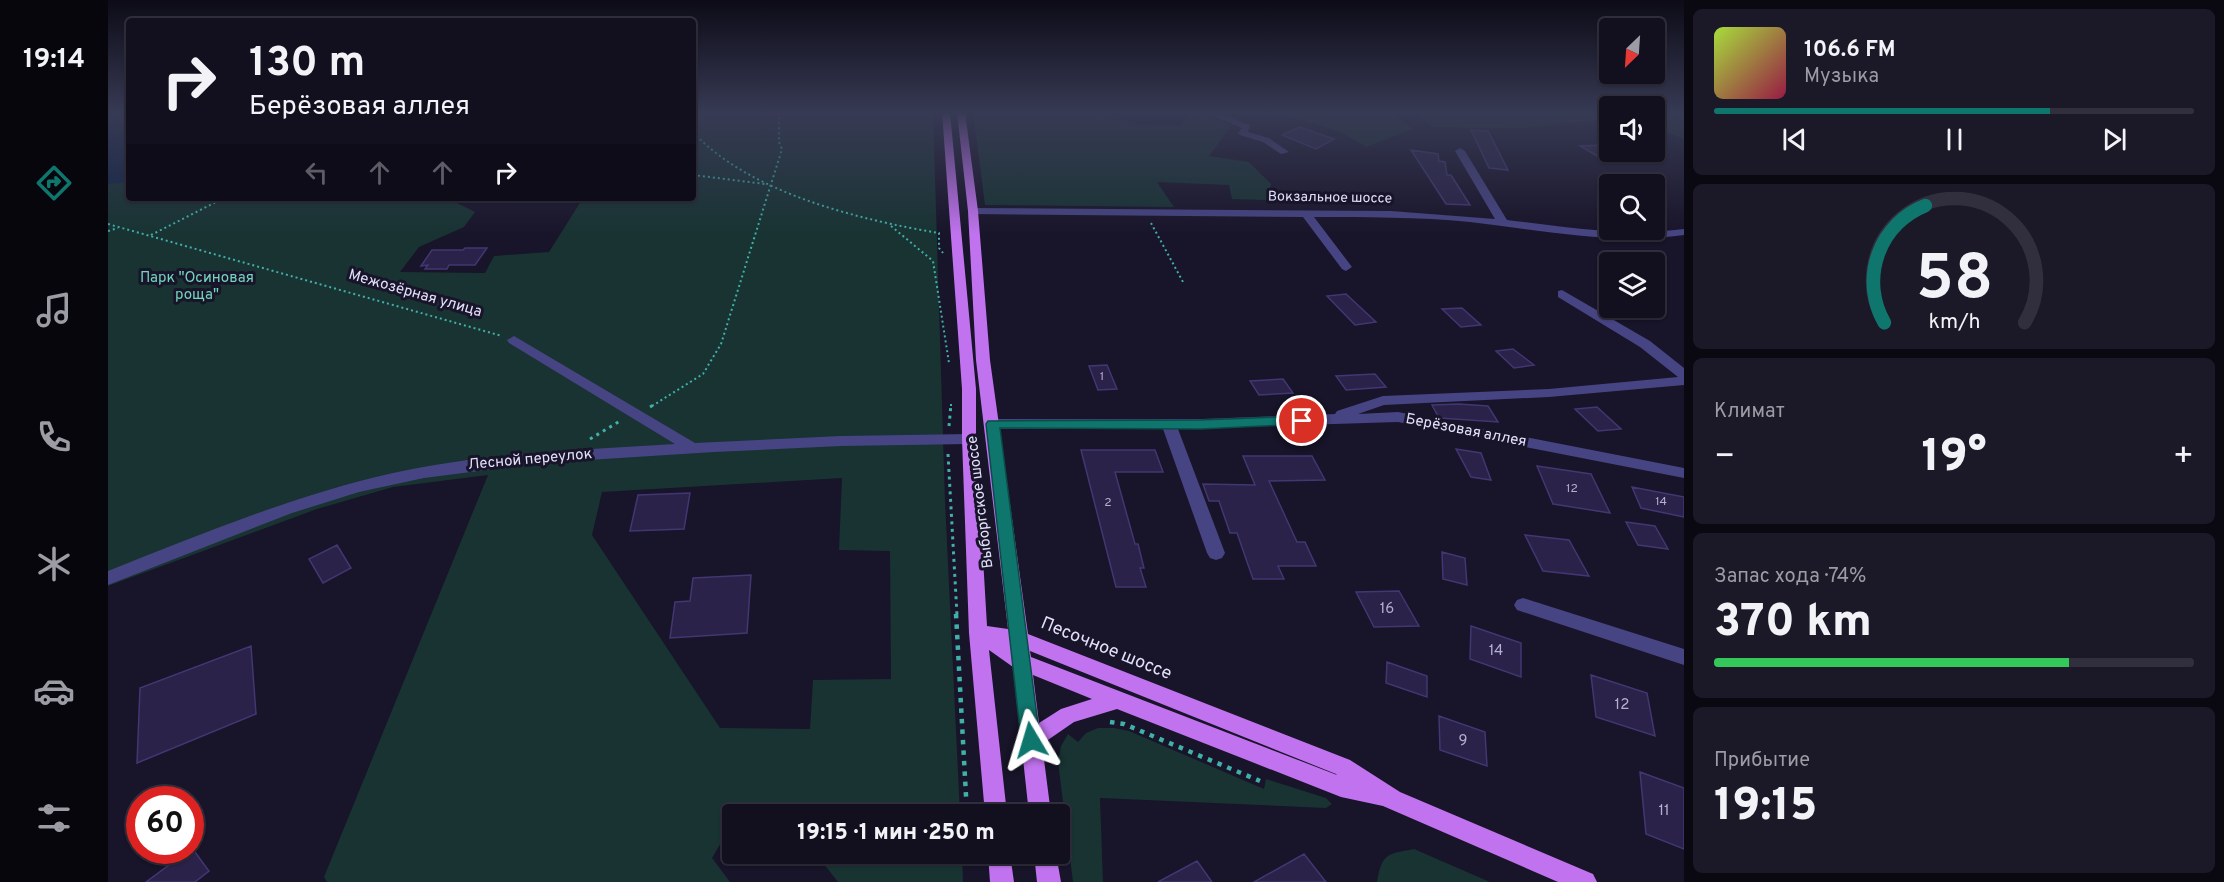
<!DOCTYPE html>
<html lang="ru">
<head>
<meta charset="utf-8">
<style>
  body { margin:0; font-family:Overpass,sans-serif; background:#1b1828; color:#f1f3f6; height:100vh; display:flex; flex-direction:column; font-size:22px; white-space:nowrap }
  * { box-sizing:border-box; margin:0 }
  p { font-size:20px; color:#9c9ca4 }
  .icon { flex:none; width:33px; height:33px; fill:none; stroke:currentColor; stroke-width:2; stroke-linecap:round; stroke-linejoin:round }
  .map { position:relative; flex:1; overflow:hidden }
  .drawer { display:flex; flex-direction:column; gap:9px; padding:9px; background:#0a0811; width:540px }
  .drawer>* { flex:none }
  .hud { position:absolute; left:18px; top:18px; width:570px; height:183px; border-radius:6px; box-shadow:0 2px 4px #0004,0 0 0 2px #312f3d; background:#120f1f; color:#f1f3f6; overflow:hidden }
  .needle { width:39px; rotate:205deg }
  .tools { position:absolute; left:1491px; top:18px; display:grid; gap:12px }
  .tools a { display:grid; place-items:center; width:66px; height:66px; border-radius:6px; background:#120f1f; box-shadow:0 2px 4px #0004,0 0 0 2px #312f3d; font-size:30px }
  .speed { position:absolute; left:18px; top:786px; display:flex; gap:12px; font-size:30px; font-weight:700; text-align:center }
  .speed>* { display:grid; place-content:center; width:78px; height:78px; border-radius:50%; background:#120f1f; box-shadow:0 2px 4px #0004,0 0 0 2px #312f3d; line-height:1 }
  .speed .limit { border:9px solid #d22; background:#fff; color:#111 }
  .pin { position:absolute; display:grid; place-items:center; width:51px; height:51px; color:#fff; margin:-26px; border:3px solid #fff; border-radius:50%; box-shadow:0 2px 6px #0007 }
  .me { position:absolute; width:66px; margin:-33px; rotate:353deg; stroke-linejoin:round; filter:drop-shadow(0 0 4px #0008) }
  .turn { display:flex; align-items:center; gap:21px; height:126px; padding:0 24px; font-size:27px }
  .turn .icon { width:78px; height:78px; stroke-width:2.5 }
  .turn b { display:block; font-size:42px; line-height:51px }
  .lanes { display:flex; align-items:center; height:57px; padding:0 24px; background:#0003; justify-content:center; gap:30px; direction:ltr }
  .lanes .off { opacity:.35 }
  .big { font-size:45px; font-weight:800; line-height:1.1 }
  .drawer .widget { flex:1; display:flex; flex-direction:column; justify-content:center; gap:9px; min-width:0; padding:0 21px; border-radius:9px; background:#1b1828 }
  .drawer .dial { align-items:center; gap:0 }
  .dial svg { height:156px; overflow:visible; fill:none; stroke:#312f3d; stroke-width:7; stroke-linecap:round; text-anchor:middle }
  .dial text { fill:#f1f3f6; stroke:none }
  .song { display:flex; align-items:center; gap:18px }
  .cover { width:72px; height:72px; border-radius:9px; background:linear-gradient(135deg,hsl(80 70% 55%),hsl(340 70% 35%)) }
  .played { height:6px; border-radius:3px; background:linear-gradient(90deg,#0f766e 70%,#312f3d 70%) }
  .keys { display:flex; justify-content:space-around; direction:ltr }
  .heat { display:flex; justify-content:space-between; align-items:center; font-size:33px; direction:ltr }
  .charge { height:9px; border-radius:4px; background:linear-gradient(90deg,#34c759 74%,#312f3d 0) }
  .trip { position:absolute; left:614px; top:804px; width:348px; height:60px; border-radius:6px; background:#120f1f; box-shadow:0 2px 4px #0004,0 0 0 2px #312f3d; font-weight:800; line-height:60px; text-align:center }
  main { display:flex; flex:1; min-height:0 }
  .tab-bar { display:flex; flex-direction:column; width:108px; justify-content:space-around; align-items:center; background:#07060c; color:#9c9ca4 }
  .tab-bar .icon { width:42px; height:42px }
  .tab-bar .active { color:#0f766e }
  .tab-bar b { font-size:27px; color:#f1f3f6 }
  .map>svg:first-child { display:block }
</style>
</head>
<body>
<main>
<nav class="tab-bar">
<b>19:14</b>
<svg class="icon active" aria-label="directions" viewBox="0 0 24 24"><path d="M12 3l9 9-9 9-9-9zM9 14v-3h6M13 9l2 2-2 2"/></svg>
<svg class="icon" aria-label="music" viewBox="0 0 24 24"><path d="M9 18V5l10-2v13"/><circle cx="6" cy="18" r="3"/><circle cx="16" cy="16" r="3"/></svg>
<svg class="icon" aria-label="phone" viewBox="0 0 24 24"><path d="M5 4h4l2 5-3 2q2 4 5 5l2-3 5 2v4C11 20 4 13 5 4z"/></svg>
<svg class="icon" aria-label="climate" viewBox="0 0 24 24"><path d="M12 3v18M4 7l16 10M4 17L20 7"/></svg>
<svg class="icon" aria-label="car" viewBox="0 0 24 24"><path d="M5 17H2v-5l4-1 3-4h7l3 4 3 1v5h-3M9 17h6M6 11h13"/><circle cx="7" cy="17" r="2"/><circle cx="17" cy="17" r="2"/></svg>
<svg class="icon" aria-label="filters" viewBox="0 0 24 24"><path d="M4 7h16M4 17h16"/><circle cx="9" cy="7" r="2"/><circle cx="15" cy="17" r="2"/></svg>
</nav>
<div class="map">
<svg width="1576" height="882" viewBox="0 0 1576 882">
  <rect width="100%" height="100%" fill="#181429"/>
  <!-- green -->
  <path fill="#183332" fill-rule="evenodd" d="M0 112H21V198H305L302 203H349L367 212 356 227 311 247 292 272 377 273 386 256 441 252 475 198H585V112H825L837 501 852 814H624V824L604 858 622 882H219L216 877 380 475 285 487 209 509 0 586ZM734 478 731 550 782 551 783 679 705 680 702 729 612 728 484 535 494 492Z
    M865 112H983L1026 124 1071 126 1082 112H1088L1124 125 1101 156 1141 162 1163 184 1159 200 1124 199 1121 185 1049 182 1066 207 877 205Z
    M1170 112H1280L1305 129 1258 147 1235 133Z
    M1308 112H1501L1502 121 1487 120 1414 128 1324 127Z
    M1546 112H1576V139L1547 127Z
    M990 728H1006L1021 731 1156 789 1158 779 1218 798 1224 804 1218 808 992 798 995 882H965L950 762 953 746 960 734 970 742 978 733Z
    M1306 849 1382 882H1269C1274 853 1279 854 1306 849Z
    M708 854H854L855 882H730Z"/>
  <!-- water -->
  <path fill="#122445" d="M0 112H21V182L0 184Z"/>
  <!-- building -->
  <path fill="#2a2248" stroke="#423772" stroke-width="1.5" d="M1191 127 1226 139 1208 149 1174 135Z
    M1363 130 1380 131 1400 170 1381 168Z
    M1498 145 1502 146V152H1511L1521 157 1494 159 1472 146Z
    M1303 150 1330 154 1331 161 1337 162 1339 175H1343L1362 205 1338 204Z
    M357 248H379L367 265H341L339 269H317L320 265 313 266 324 250H355Z
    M1238 294 1268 322 1247 325 1219 296Z
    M1354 308 1373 325 1353 327 1334 309Z
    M1405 349 1426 365 1406 368 1388 351Z
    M999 365 1009 389 990 390 981 366Z
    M1267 374 1278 387 1238 390 1228 376Z
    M1175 379 1185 393 1151 395 1142 381Z
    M1351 404 1380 406 1390 422 1331 418 1324 405Z
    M1489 407 1513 429 1490 431 1467 409Z
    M1348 449 1373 453 1383 480 1363 477Z
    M973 450H1047L1055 472H1007L1027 544H1030L1036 568H1032L1038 587H1008Z
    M1135 456H1204L1217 480 1161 481 1189 542H1197L1208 566H1170L1176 579H1145L1129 533H1122L1111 501H1101L1095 484 1147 485Z
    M1429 466 1483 474 1502 513 1445 504Z
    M1524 487 1576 497V517L1533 508Z
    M582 493 576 529 522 531 530 495Z
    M1518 522 1547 526 1560 549 1530 545Z
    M1417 535 1461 540 1481 576 1435 571Z
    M229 545 243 568 215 583 201 559Z
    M1334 552 1357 558 1359 585 1335 579Z
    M643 575 639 633 562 638 567 602 582 601 585 578Z
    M1291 591 1311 626 1266 627 1248 592Z
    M1363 626 1413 643V677L1362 659Z
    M143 646 148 714 29 763 32 688Z
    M1279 662 1319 676V697L1278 683Z
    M1483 675 1539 693 1547 736 1488 717Z
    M1331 716 1377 732 1379 766 1332 750Z
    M1532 772 1576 788V849L1538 834Z
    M84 848 101 871 87 882H38Z
    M1196 854 1218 882H1146Z
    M1089 861 1104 882H1050Z"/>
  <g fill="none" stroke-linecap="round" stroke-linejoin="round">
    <!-- path-far2 -->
    <path stroke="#3fb1a9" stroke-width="2" stroke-dasharray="2 3" stroke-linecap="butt" d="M585 132C641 193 752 220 831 233V248L835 253
      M585 175 657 184
      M1043 223 1075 282
      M0 224 394 336
      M783 226 825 261 841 363
      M0 231 10 228
      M43 235 116 198
      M544 406 595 374 613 344 674 149 671 142V112
      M843 406V403"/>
    <!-- path-far1 -->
    <path stroke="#3fb1a9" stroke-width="3" stroke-dasharray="3 4.5" stroke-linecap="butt" d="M542 407 547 404
      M841 426 843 404
      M482 439 512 421
      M840 454 849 615"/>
    <!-- path -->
    <path stroke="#3fb1a9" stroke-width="4.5" stroke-dasharray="4.5 6" stroke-linecap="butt" d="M848 614 859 814
      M1002 722 1016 724 1152 781"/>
    <!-- minor -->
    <path fill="#474483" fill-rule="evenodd" d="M1094 112H1106L1142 125 1140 132 1161 138 1181 152 1173 154 1155 142 1132 135 1130 133 1134 128Z
      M1352 148 1357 151 1399 220C1458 227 1516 237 1576 229V235C1504 245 1433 230 1362 222 1310 217 1258 217 1206 217L1244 267 1238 271 1234 269 1195 217 865 214 860 211 865 208 1283 211 1387 219 1347 151Z
      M1454 290 1542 341 1576 368V385L1441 397 1276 405 1250 414 1290 412 1576 468V478L1290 422 1070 429 1117 553 1114 558 1108 560 1102 558 1099 553 1055 429H885L878 424 885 419H1093L1227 414 1229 411 1275 396 1441 389 1570 377 1532 347 1450 297V291Z
      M406 336 587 443 733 436 861 434 868 439 861 444 733 446 606 452 433 463 316 478 251 492 184 513 0 585V571C93 534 187 495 285 473 377 453 473 450 567 444L401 343 399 340Z
      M1415 598 1576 649V665L1409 610 1406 605 1409 600Z"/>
    <!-- major -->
    <path fill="#c173ef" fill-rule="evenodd" d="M834 112H842L868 389V439L879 626 900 629 868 360 860 211 849 112H857L870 211 882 360 920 634 1242 760 1292 792 1485 874 1489 882H1450L1275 806 1233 797 1009 709 966 722 934 744 943 814H921L905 667 881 650 899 814H877L861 633 854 439V389ZM922 651 1228 774 1229 775 923 657ZM925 675 984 699 953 709 931 723Z
      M880 854H902L906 882H882Z
      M926 854H948L953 882H929Z"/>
  </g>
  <!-- sky -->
  <linearGradient id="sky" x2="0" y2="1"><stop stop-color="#0d0b17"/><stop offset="0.48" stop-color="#373a54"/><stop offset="1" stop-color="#373a54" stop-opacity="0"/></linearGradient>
  <rect width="1576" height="235" fill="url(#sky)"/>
  <!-- route -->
  <path fill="#0f766e" stroke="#0a4d48" stroke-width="1.5" d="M1194 416 1200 421 1198 424 1093 429 892 428 932 740 929 746 923 748 916 746 913 740 878 424 880 421 1093 420Z"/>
  <g text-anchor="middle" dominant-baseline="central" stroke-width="6" stroke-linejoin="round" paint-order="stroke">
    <!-- number labels -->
    <g font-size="12" fill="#b5b0cf">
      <text x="994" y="377">1</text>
      <text x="1464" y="489">12</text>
      <text x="1553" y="502">14</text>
      <text x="1000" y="503">2</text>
    </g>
    <!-- far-street labels -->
    <g font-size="14" fill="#e3e0fc" stroke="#181429">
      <text transform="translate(1222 198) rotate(1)">Вокзальное шоссе</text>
    </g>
    <!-- park labels -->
    <g font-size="15" fill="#72d5bc" stroke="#181429">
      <text x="89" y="278">Парк "Осиновая<tspan x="89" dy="17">роща"</tspan></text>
    </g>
    <!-- street labels -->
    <g font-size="15" fill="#e3e0fc" stroke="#181429">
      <text transform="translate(307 294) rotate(16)">Межозёрная улица</text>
      <text transform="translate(1358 431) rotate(11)">Берёзовая аллея</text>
      <text transform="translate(422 460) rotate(-5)">Лесной переулок</text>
      <text transform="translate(873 502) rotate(-97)">Выборгское шоссе</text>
    </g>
    <!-- near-number labels -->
    <g font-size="15" fill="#b5b0cf">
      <text x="1279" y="609">16</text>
      <text x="1388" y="651">14</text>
      <text x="1514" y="705">12</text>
      <text x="1355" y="741">9</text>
      <text x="1556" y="811">11</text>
    </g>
    <!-- near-street labels -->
    <g font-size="18" fill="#e3e0fc" stroke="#181429">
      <text transform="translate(998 649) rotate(22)">Песочное шоссе</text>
    </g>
  </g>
</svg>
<div class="tools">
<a><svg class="needle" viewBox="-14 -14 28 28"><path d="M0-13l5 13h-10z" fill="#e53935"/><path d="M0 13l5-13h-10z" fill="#9c9ca4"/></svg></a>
<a><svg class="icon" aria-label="sound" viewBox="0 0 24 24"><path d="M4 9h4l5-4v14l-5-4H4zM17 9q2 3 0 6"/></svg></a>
<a><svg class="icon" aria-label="search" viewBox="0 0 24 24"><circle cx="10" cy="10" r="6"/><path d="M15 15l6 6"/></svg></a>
<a><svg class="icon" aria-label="layers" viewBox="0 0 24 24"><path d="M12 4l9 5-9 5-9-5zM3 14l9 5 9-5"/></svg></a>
</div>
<div class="speed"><div class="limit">60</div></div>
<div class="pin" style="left:1194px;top:421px;background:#d93025"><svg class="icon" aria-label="arrive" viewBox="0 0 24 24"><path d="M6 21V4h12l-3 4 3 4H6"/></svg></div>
<svg class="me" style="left:923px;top:740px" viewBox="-20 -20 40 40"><path d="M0-17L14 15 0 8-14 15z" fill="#0f766e" stroke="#fff" stroke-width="4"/></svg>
<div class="trip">19:15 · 1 мин · 250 m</div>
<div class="hud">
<div class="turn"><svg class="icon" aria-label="right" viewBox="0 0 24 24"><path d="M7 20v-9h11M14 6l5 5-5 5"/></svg><div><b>130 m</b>Берёзовая аллея</div></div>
<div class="lanes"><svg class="icon off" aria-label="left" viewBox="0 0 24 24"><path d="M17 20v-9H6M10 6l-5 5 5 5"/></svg><svg class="icon off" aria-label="ahead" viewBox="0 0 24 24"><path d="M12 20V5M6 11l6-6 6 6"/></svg><svg class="icon off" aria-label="ahead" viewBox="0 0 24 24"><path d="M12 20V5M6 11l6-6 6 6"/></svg><svg class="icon" aria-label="right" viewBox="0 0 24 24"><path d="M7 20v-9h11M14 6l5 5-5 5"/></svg></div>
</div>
</div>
<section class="drawer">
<div class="widget">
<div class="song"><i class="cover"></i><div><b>106.6 FM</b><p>Музыка</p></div></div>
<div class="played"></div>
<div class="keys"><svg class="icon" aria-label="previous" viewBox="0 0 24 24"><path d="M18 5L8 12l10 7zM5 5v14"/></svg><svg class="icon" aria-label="pause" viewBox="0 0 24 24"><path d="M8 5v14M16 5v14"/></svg><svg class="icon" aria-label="next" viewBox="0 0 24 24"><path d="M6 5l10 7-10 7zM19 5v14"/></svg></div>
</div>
<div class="widget dial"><svg viewBox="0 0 100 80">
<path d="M14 69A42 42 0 1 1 86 69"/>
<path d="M14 69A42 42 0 0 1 35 9" stroke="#0f766e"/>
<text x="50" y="56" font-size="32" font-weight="700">58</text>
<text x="50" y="72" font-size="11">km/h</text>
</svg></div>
<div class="widget"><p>Климат</p>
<div class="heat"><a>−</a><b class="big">19°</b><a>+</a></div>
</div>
<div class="widget"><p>Запас хода · 74%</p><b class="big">370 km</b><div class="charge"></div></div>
<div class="widget"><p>Прибытие</p><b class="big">19:15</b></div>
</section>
</main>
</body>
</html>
